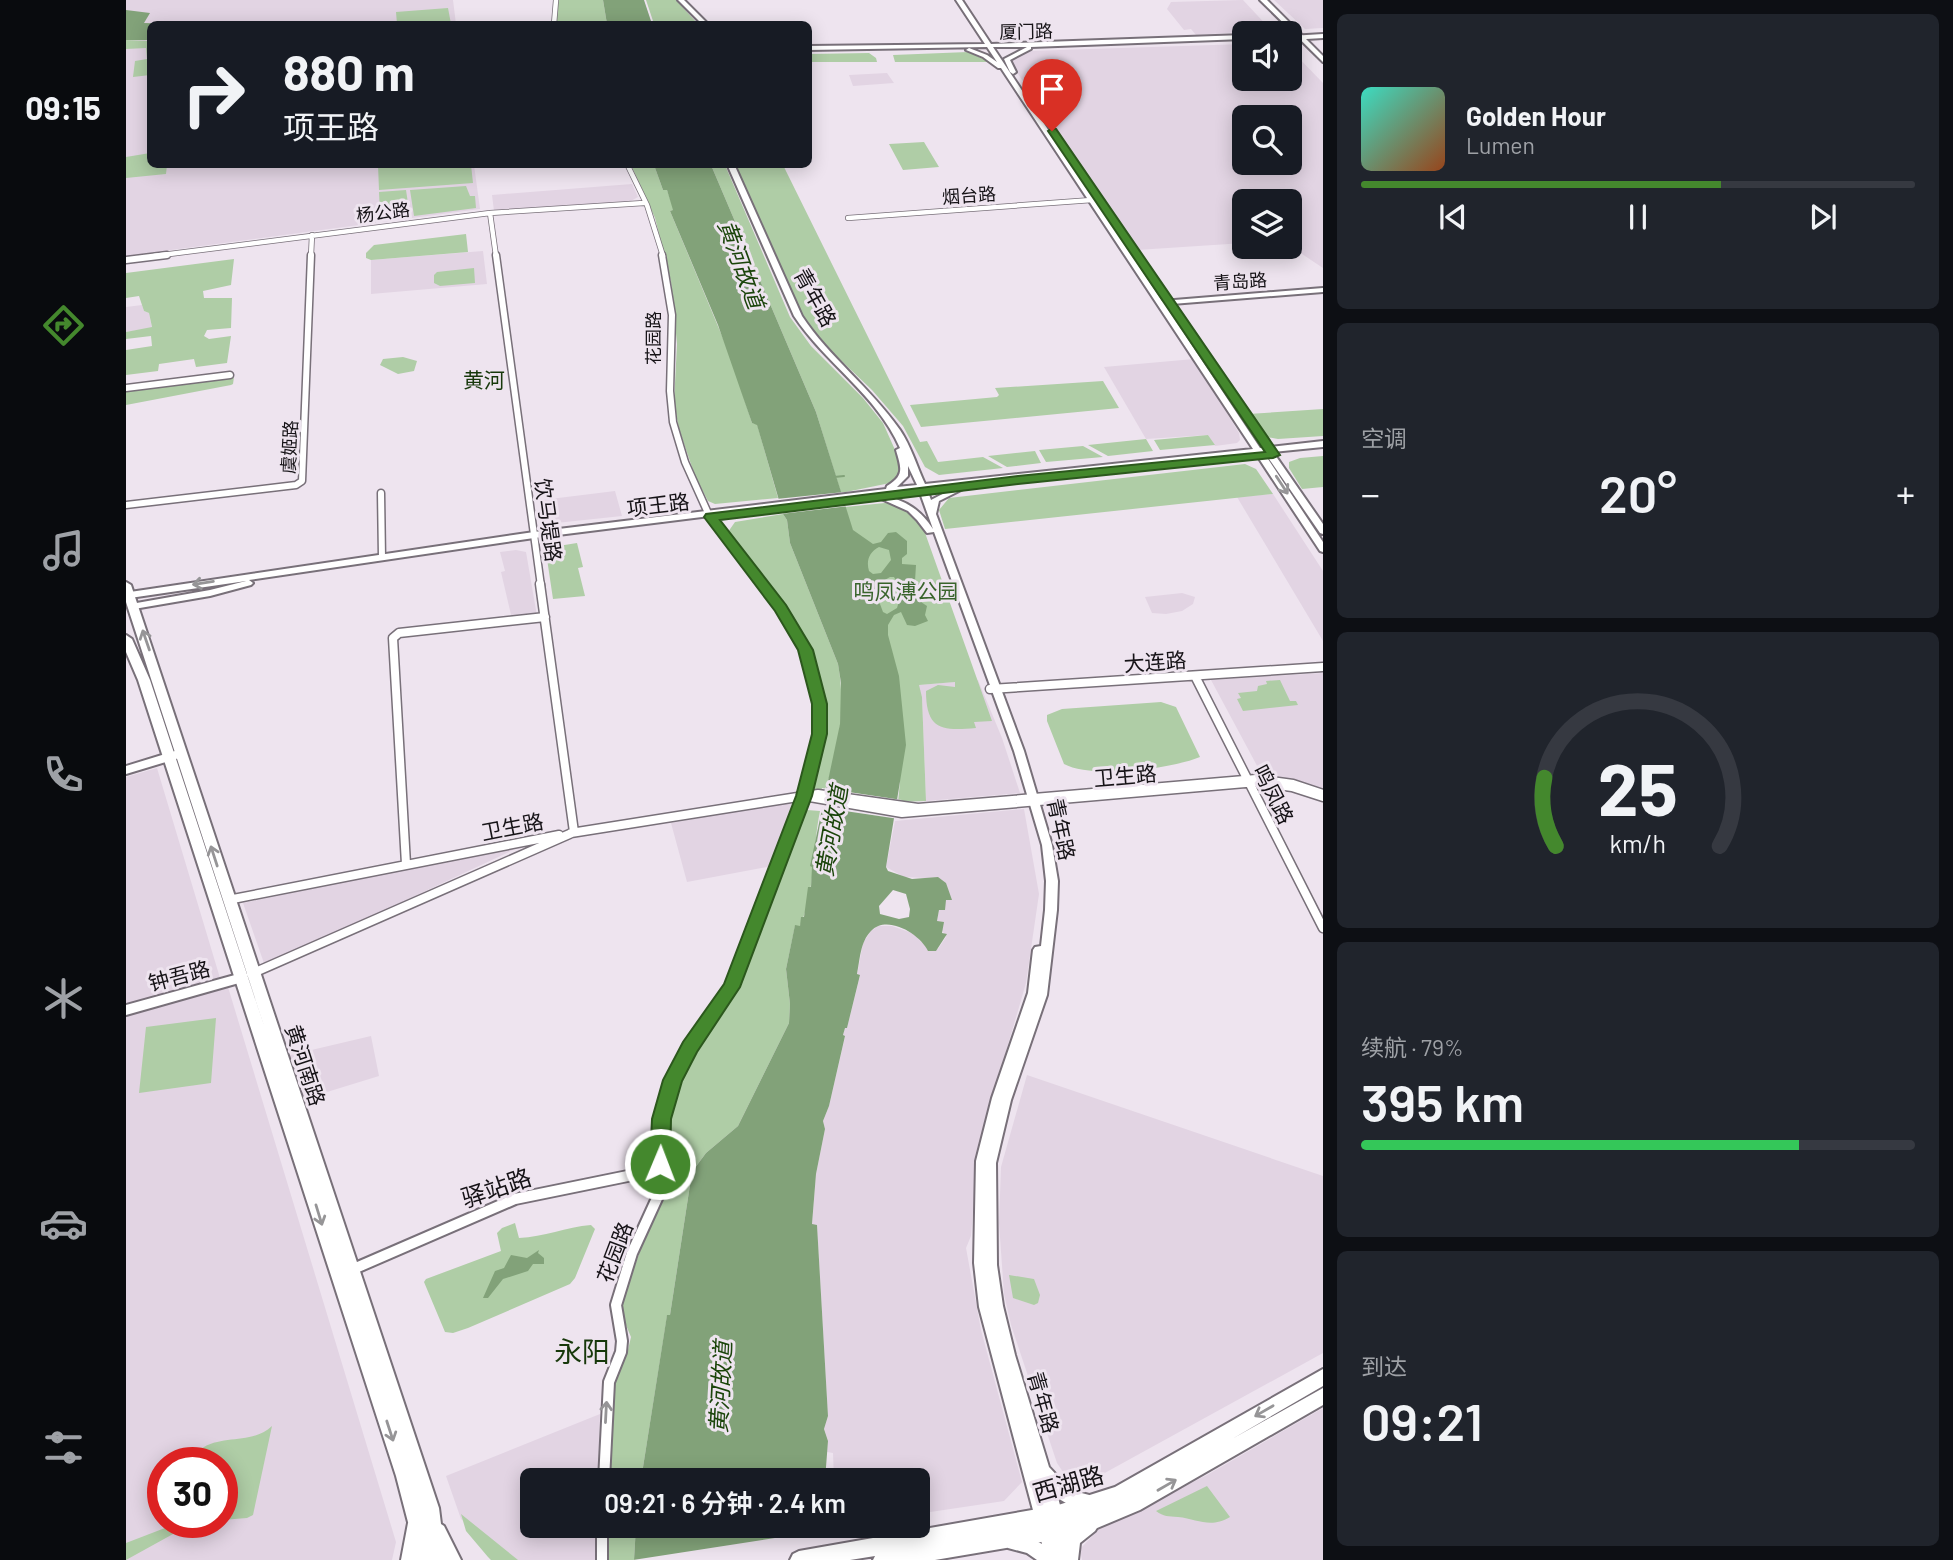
<!DOCTYPE html>
<html lang="zh">
<head>
<meta charset="utf-8">
<style>
  body { margin:0; font-family:Barlow,"Noto Sans SC",sans-serif; background:#20242c; color:#f1f3f6; height:100vh; display:flex; flex-direction:column; font-size:26px; white-space:nowrap }
  * { box-sizing:border-box; margin:0 }
  p { font-size:23px; color:#9ea1a6 }
  .icon { flex:none; width:38px; height:38px; fill:none; stroke:currentColor; stroke-width:2; stroke-linecap:round; stroke-linejoin:round }
  .map { position:relative; flex:1; overflow:hidden }
  .drawer { display:flex; flex-direction:column; gap:14px; padding:14px; background:#0d0f14; width:630px }
  .drawer>* { flex:none }
  .top-card { position:absolute; left:21px; top:21px; width:665px; height:147px; border-radius:10px; box-shadow:0 4px 18px #0003; background:#171b24; color:#f1f3f6; overflow:hidden }
  .buttons { position:absolute; left:1106px; top:21px; display:grid; gap:14px }
  .buttons a { display:grid; place-items:center; width:70px; height:70px; border-radius:10px; background:#171b24; box-shadow:0 4px 18px #0003; font-size:35px }
  .speed { position:absolute; left:21px; top:1447px; display:flex; gap:14px; font-size:35px; font-weight:700; text-align:center }
  .speed>* { display:grid; place-content:center; width:91px; height:91px; border-radius:50%; background:#171b24; box-shadow:0 4px 18px #0003; line-height:1 }
  .speed .limit { border:10px solid #d22; background:#fff; color:#111 }
  .pin { position:absolute; display:grid; place-items:center; width:60px; height:60px; color:#fff; margin:-72px -30px; border-radius:50% 50% 50% 0; rotate:-45deg; box-shadow:0 0 7px #0007 }
  .pin .icon { rotate:45deg }
  .me { position:absolute; width:77px; margin:-38px; rotate:1deg; stroke-linejoin:round; filter:drop-shadow(0 0 5px #0008) }
  .turn { display:flex; align-items:center; gap:24px; height:147px; padding:0 21px; font-size:32px }
  .turn .icon { width:91px; height:91px; stroke-width:2.5 }
  .turn b { display:block; font-size:49px; line-height:60px }
  .big { font-size:52px; font-weight:600; line-height:1.1 }
  .drawer .widget { flex:1; display:flex; flex-direction:column; justify-content:center; gap:10px; min-width:0; padding:0 24px; border-radius:10px; background:#20242c }
  .drawer .dial { align-items:center; gap:0 }
  .dial svg { height:182px; overflow:visible; fill:none; stroke:#363941; stroke-width:7; stroke-linecap:round; text-anchor:middle }
  .dial text { fill:#f1f3f6; stroke:none }
  .song { display:flex; align-items:center; gap:21px }
  .cover { width:84px; height:84px; border-radius:10px; background:linear-gradient(135deg,hsl(170 70% 55%),hsl(20 70% 35%)) }
  .played { height:7px; border-radius:4px; background:linear-gradient(90deg,#44882d 65%,#363941 65%) }
  .keys { display:flex; justify-content:space-around; direction:ltr }
  .heat { display:flex; justify-content:space-between; align-items:center; font-size:38px; direction:ltr }
  .charge { height:10px; border-radius:5px; background:linear-gradient(90deg,#34c759 79%,#363941 0) }
  .trip { position:absolute; left:394px; top:1468px; width:410px; height:70px; border-radius:10px; background:#171b24; box-shadow:0 4px 18px #0003; font-weight:600; line-height:70px; text-align:center }
  main { display:flex; flex:1; min-height:0 }
  .tab-bar { display:flex; flex-direction:column; width:126px; justify-content:space-around; align-items:center; background:#090b0e; color:#9ea1a6 }
  .tab-bar .icon { width:49px; height:49px }
  .tab-bar .active { color:#44882d }
  .tab-bar b { font-size:32px; color:#f1f3f6 }
  .map>svg:first-child { display:block }
</style>
</head>
<body>
<main>
<nav class="tab-bar">
<b>09:15</b>
<svg class="icon active" aria-label="directions" viewBox="0 0 24 24"><path d="M12 3l9 9-9 9-9-9zM9 14v-3h6M13 9l2 2-2 2"/></svg>
<svg class="icon" aria-label="music" viewBox="0 0 24 24"><path d="M9 18V5l10-2v13"/><circle cx="6" cy="18" r="3"/><circle cx="16" cy="16" r="3"/></svg>
<svg class="icon" aria-label="phone" viewBox="0 0 24 24"><path d="M5 4h4l2 5-3 2q2 4 5 5l2-3 5 2v4C11 20 4 13 5 4z"/></svg>
<svg class="icon" aria-label="climate" viewBox="0 0 24 24"><path d="M12 3v18M4 7l16 10M4 17L20 7"/></svg>
<svg class="icon" aria-label="car" viewBox="0 0 24 24"><path d="M5 17H2v-5l4-1 3-4h7l3 4 3 1v5h-3M9 17h6M6 11h13"/><circle cx="7" cy="17" r="2"/><circle cx="17" cy="17" r="2"/></svg>
<svg class="icon" aria-label="filters" viewBox="0 0 24 24"><path d="M4 7h16M4 17h16"/><circle cx="9" cy="7" r="2"/><circle cx="15" cy="17" r="2"/></svg>
</nav>
<div class="map">
<svg width="1197" height="1560" viewBox="0 0 1197 1560">
  <rect width="100%" height="100%" fill="#eee4ef"/>
  <!-- built -->
  <path fill="#e2d4e3" fill-rule="evenodd" d="M0 0H327L330 24H24V164L348 165 354 209 0 256Z
    M1117 0 1145 30 1070 35 1065 29 1058 30 1041 9 1045 2Z
    M1148 0H1197V28L1179 29Z
    M1118 44V79H1164V49L1197 83V268L1164 246V201H1118V243L1011 250 884 62 895 52 903 51ZM1118 117H1164V163H1118Z
    M761 73 768 83 727 86 723 75Z
    M506 184 512 197 503 202 368 211 366 195Z
    M357 251 361 284 245 294V260Z
    M16 305 18 311 23 313 26 328 0 332V307Z
    M1068 359 1113 433 1114 440 1111 443 1089 446 1082 435 1020 439 978 367Z
    M489 491 496 516 430 523 418 519 416 500Z
    M1147 494 1197 571V641L1111 497Z
    M390 550 400 552 411 616 386 619 375 572 379 571 374 552Z
    M1056 593 1069 597 1067 604 1056 611 1040 614 1026 613 1019 597Z
    M1197 673V790L1156 777 1136 775 1085 680Z
    M852 680 876 738 894 793 800 801 796 697 792 685Z
    M31 768 94 978 0 1004V777Z
    M664 802 668 804 670 811 652 865 561 882 545 823Z
    M898 809 913 894 900 983 852 1148 845 1236 840 1248 855 1330 896 1482 878 1501 791 1514V1480H708L707 1453 701 1452 702 1441 698 1429 702 1416 691 1225H686L690 1174 699 1129 697 1121 703 1106 719 1037 717 1036 719 1027 721 1028 734 976 731 975 737 943 745 931 752 926H766L786 933 800 946 812 949 820 937 811 921 813 910 820 900H826L800 878 778 877 760 867 769 821Z
    M387 847V850L139 966 117 903Z
    M102 987 270 1542 266 1560H0V1015ZM37 1463H96V1522H37Z
    M245 1036 253 1076 175 1100 160 1056Z
    M901 1075 1197 1176V1353L955 1486 945 1484 931 1463 885 1325 878 1294 873 1223 875 1167Z
    M1197 1408V1560H956L954 1549 974 1528 1081 1475Z
    M474 1414 472 1480H406V1526H471V1560H383L335 1519 320 1476Z"/>
  <!-- green -->
  <path fill="#afcda6" d="M432 0H477L481 24H429Z
    M520 0H550L572 24H528Z
    M322 8 325 24H271L270 12Z
    M0 40 24 41V75L7 77 9 61 21 59 20 48 0 49Z
    M842 52 864 62H769L767 55Z
    M743 53 750 58 751 62H683V54Z
    M798 142 813 167 777 170 763 144Z
    M24 153V164L41 165 40 174 0 178V157Z
    M252 165H345L347 183 253 190Z
    M505 165H528L537 190H541L548 210 544 211 604 355 626 423 631 424 652 498 589 504 582 501 569 476 553 429 548 403 551 344 545 282 529 218Z
    M585 165H599L664 317 685 346 737 398 757 423 778 470 769 482 715 493 690 412Z
    M609 165H657L794 442 801 441 812 462 857 457 877 468 813 475 799 467 777 426 746 390 704 350 677 319Z
    M340 186 344 196H349L350 208 288 216 284 190Z
    M280 190 283 210 254 213 253 192Z
    M340 234 342 252 245 260 240 258V253L248 245Z
    M108 259 105 285 77 291 78 298H106L105 328 81 330 78 336 83 339 105 336 101 363 70 367 68 359 33 364 32 371 0 375V350L26 346 25 336 0 339V332L26 327 23 313 18 311 13 296 0 298V273Z
    M348 268 349 283 314 286 308 283V275L311 272Z
    M277 357 291 361 288 371 272 374 254 365 257 359Z
    M108 377 107 384 105 385 0 405V390Z
    M977 381 993 408 795 427 784 405 871 397 873 395 869 388Z
    M1197 409V436L1152 439 1141 437 1122 414Z
    M1082 435 1089 445 1034 450 1028 440Z
    M1020 439 1027 451 982 456 962 445Z
    M957 446 977 457 920 462 913 450Z
    M909 451 915 463 881 467 862 456Z
    M1197 456V487L1176 489 1163 468V462L1174 458Z
    M1119 464 1130 469 1147 494 819 529 813 510 823 498Z
    M769 502 793 516 866 721 848 722 850 728C816 731 800 730 800 691L812 685 829 687V682L793 685 796 697 800 801 772 802 774 782 740 597 743 583 719 507Z
    M657 514 661 520 664 543 712 664C720 706 713 753 698 792H691L687 787C693 764 700 741 699 718 697 643 646 588 602 532L609 522Z
    M451 543 457 567 452 568 459 596 427 599 420 552 426 547Z
    M1154 680 1164 701H1170L1172 705 1117 711 1111 699 1115 698 1112 693 1131 691 1132 686 1141 684 1140 681Z
    M1035 702 1050 707 1074 757C1045 769 965 779 938 764L921 721V715L936 709Z
    M681 810 694 811C686 849 690 890 674 926H669L660 969 664 1004 663 1023 612 1126 580 1153 566 1172 544 1315 541 1316 515 1480H481L488 1373 501 1354 505 1337 494 1311 495 1302 522 1230 547 1179 539 1150 547 1095 567 1052 596 1013 618 976 676 816Z
    M90 1018 85 1083 13 1093 20 1027Z
    M389 1223 393 1238C418 1237 440 1227 465 1225L469 1229 449 1278 444 1284 342 1328 327 1333 319 1332 298 1282 300 1279 375 1251 371 1233 376 1228Z
    M883 1275 908 1279 914 1295 912 1303 908 1305 887 1298Z
    M146 1426 127 1515 121 1518 96 1520V1463H73L75 1449C96 1434 126 1445 146 1426Z
    M1081 1486 1104 1517C1084 1529 1072 1519 1052 1517 1042 1516 1038 1517 1030 1511Z
    M335 1514 392 1560H365L362 1557 340 1531Z
    M52 1523H67L0 1560V1543Z
    M479 1526H510L508 1560H478Z"/>
  <!-- water -->
  <path fill="#82a279" fill-rule="evenodd" d="M477 0H518L526 24H481Z
    M0 10 24 13 18 23 54 24H24V40H0Z
    M528 165H585L690 412 727 530 747 544 755 542 762 533 770 532 781 541V554L776 558V564L790 565 789 581 798 587 807 589 803 593 795 591 791 594 795 602 801 606 799 615 802 621 789 626 781 625 775 612 768 615 762 625V635L773 676 780 745 760 867 762 871 786 879 812 877 820 883 826 900H820L819 910H813L811 921 818 922 816 933 821 934 810 951H802C794 934 761 914 745 931 734 942 734 960 731 974L734 975 721 1028H719L717 1035 719 1036 703 1106 697 1121 699 1129 690 1174 686 1224 691 1225 702 1416 698 1429 702 1441 699 1480H515L541 1315H544L566 1172 580 1153 612 1126 663 1023 664 1004 660 969 669 925 674 926 675 917H678L682 887H685L686 867 684 866 714 724 715 683 712 664 664 543 661 520 657 514 631 425 626 423 592 325 544 211 547 210 541 190H537ZM753 547 763 550 765 560 755 573 747 574 743 571C740 561 743 552 753 547ZM764 577H768L776 591 771 608 761 614 757 612 754 604 743 596 752 587 750 585ZM767 890 780 894 784 909 783 917 773 919 754 914 753 906Z
    M413 1250 412 1253 418 1258V1264H407L402 1271 377 1279 362 1298H357L369 1271 378 1268 385 1255 401 1258Z
    M510 1526H696L699 1560H508Z"/>
  <!-- pier -->
  <path fill="#eee4ef" d="M718 492 723 506 655 514 650 499Z
    M696 788 776 800 773 819 692 807Z
    M700 1530 703 1560H507Z"/>
  <g fill="none" stroke-linecap="round" stroke-linejoin="round">
    <!-- stream -->
    <path stroke="#82a279" stroke-width="2" d="M708 477 718 476"/>
    <defs>
      <path id="street-far3" d="M428 24 430 0
        M501 164 521 205 537 256
        M364 213 370 256
        M722 218 966 200
        M28 256 364 213 518 203
        M185 256 186 235"/>
      <path id="street-far2" d="M370 255 415 586
        M536 255 546 315 544 391 547 422 559 462 582 513
        M0 260 41 255
        M0 388 104 375
        M255 493 256 557
        M0 505 170 485 176 481 185 255
        M585 517 638 586"/>
      <path id="street-far1" d="M1069 676 1197 928
        M864 689 1197 667
        M1197 794 1167 784 1130 779 792 808 692 794 678 796 776 813 1131 782 1166 787 1197 797
        M445 833 678 796
        M280 864 267 638 273 633 419 617
        M102 900 433 835
        M125 974 448 832 414 584
        M588 1012 605 987 678 796 694 734 691 690 680 650 662 618 636 584"/>
      <path id="street" d="M225 1270 389 1199 536 1169
        M478 1480 483 1382 495 1352 496 1341 490 1305 506 1253 538 1183 533 1154 539 1102 553 1064 589 1010
        M476 1526V1560"/>
      <path id="secondary" d="M552 0H558L582 24H576Z
        M830 0H836L865 44 1118 35V39L905 47V49L884 60 890 72 887 74 884 72 878 59 901 47H867L1036 301 1197 288V292L1046 304 1144 447 1197 441V447L1147 452 1197 524V534L1194 533 1139 453H1138L1197 542V552L1194 551 1130 454 801 489 805 500 830 487H836L837 489 813 501 810 514 898 751 926 845 932 881 931 910 921 995 885 1100 870 1163 871 1265 877 1306 889 1355 923 1467 938 1483 948 1491 967 1496 970 1501 967 1506C955 1511 942 1505 932 1498L942 1533 964 1518 969 1521 972 1526 969 1531 954 1543 952 1560H911L901 1553 882 1548 879 1543 882 1538C893 1533 906 1538 916 1544L853 1307 848 1263 850 1161 866 1098 902 993 907 950 909 947 915 946 919 910 920 881 916 845 888 751 808 532 801 533 791 520 782 511 753 498 757 495C780 501 794 509 807 529L793 490 408 538 123 580 127 583 125 585 84 596 8 609 5 608 3 606 5 604 84 590 120 581 4 598 0 596 1 593 4 592 408 532 760 489 761 486C779 475 775 468 770 450L774 448C751 395 699 363 668 316L601 164H608L676 316C703 357 745 388 774 430 785 446 791 467 799 484L1127 449 875 68H872L857 57 840 50 843 48 861 55 871 62 861 47 682 50V46L859 44ZM1039 305 1136 448H1134ZM782 466 791 485 771 487 782 476Z
        M1197 34V38L1164 40V36Z
        M49 751 54 755 53 758 0 774V766Z
        M116 973 120 975 122 978 120 981 0 1015V1005Z
        M287 1520 292 1523 295 1528 291 1560H275L282 1523Z"/>
      <path id="primary" d="M1134 0H1141L1197 56V62Z
        M0 582 5 585 313 1508 315 1524 318 1526 335 1560H288L283 1526 270 1476 12 680 0 652V635L6 639 24 680 139 1029 0 602Z
        M1197 1369V1386L1106 1439 1197 1388V1405L1014 1510 964 1531 921 1541 809 1560H747L749 1556 724 1560H664L667 1554 673 1551 929 1506 989 1487Z"/>
    </defs>
    <!-- street-far3 casing -->
    <use href="#street-far3" stroke="#787079" stroke-width="6"/>
    <!-- street-far2 casing -->
    <use href="#street-far2" stroke="#787079" stroke-width="9"/>
    <!-- street-far1 casing -->
    <use href="#street-far1" stroke="#787079" stroke-width="11"/>
    <!-- street casing -->
    <use href="#street" stroke="#787079" stroke-width="14"/>
    <!-- secondary casing -->
    <use href="#secondary" stroke="#787079" stroke-width="4"/>
    <!-- primary casing -->
    <use href="#primary" stroke="#787079" stroke-width="4"/>
    <!-- street-far3 -->
    <use href="#street-far3" stroke="#fff" stroke-width="4.5"/>
    <!-- street-far2 -->
    <use href="#street-far2" stroke="#fff" stroke-width="6"/>
    <!-- street-far1 -->
    <use href="#street-far1" stroke="#fff" stroke-width="8"/>
    <!-- street -->
    <use href="#street" stroke="#fff" stroke-width="10"/>
    <!-- secondary -->
    <use href="#secondary" fill="#fff" fill-rule="evenodd"/>
    <!-- primary -->
    <use href="#primary" fill="#fff" fill-rule="evenodd"/>
  </g>
  <!-- one-way arrows -->
  <defs><path id="oneway-shaft" d="M-6 0H5M1.5-3L5.5 0L1.5 3" fill="none" stroke-width="1.6" stroke-linecap="round" stroke-linejoin="round" transform="scale(1.75)"/></defs>
  <g stroke="#969597">
    <use href="#oneway-shaft" transform="translate(1156 485) rotate(57)"/>
    <use href="#oneway-shaft" transform="translate(77 583) rotate(171)"/>
    <use href="#oneway-shaft" transform="translate(20 640) rotate(-109)"/>
    <use href="#oneway-shaft" transform="translate(88 856) rotate(-108)"/>
    <use href="#oneway-shaft" transform="translate(193 1215) rotate(73)"/>
    <use href="#oneway-shaft" transform="translate(1138 1411) rotate(150)"/>
    <use href="#oneway-shaft" transform="translate(480 1412) rotate(-87)"/>
    <use href="#oneway-shaft" transform="translate(264 1431) rotate(72)"/>
    <use href="#oneway-shaft" transform="translate(1041 1485) rotate(-30)"/>
  </g>
  <!-- route -->
  <path fill="#44882d" stroke="#2c581d" stroke-width="2" d="M926 128 930 129 1154 455 1147 458 892 484 594 520 660 605 687 650 701 704V734L686 796 614 987 571 1052 556 1081 545 1119 544 1164 541 1170 534 1173 527 1170 524 1164 526 1119 537 1080 557 1042 598 984 670 796 686 734V704L672 650 649 611 578 517 580 514 892 476 1139 452 922 131Z"/>
  <g text-anchor="middle" dominant-baseline="central" stroke-width="6" stroke-linejoin="round" paint-order="stroke">
    <!-- far-street labels -->
    <g font-size="18" fill="#161317" stroke="#eee4ef">
      <text transform="translate(900 31) rotate(-1)">厦门路</text>
      <text transform="translate(843 195) rotate(-4)">烟台路</text>
      <text transform="translate(257 212) rotate(-7)">杨公路</text>
      <text transform="translate(1114 281) rotate(-4)">青岛路</text>
      <text transform="translate(527 338) rotate(-90)">花园路</text>
      <text transform="translate(163 447) rotate(-87)">虞姬路</text>
    </g>
    <!-- street labels -->
    <g font-size="21" fill="#161317" stroke="#eee4ef">
      <text transform="translate(690 297) rotate(61)">青年路</text>
      <text transform="translate(532 504) rotate(-7)">项王路</text>
      <text transform="translate(423 520) rotate(82)">饮马堤路</text>
      <text transform="translate(1029 661) rotate(-4)">大连路</text>
      <text transform="translate(999 775) rotate(-5)">卫生路</text>
      <text transform="translate(1148 794) rotate(63)">鸣凤路</text>
      <text transform="translate(386 826) rotate(-11)">卫生路</text>
      <text transform="translate(936 829) rotate(78)">青年路</text>
      <text transform="translate(53 975) rotate(-15)">钟吾路</text>
      <text transform="translate(180 1065) rotate(72)">黄河南路</text>
      <text transform="translate(488 1252) rotate(-69)">花园路</text>
      <text transform="translate(918 1402) rotate(74)">青年路</text>
    </g>
    <!-- far-quarter labels -->
    <g font-size="21" fill="#17380b" stroke="#eee4ef">
      <text x="358" y="379">黄河</text>
    </g>
    <!-- park labels -->
    <g font-size="21" fill="#39642c" stroke="#eee4ef">
      <text x="780" y="590">鸣凤溥公园</text>
    </g>
    <!-- water labels -->
    <g font-size="23" font-style="italic" fill="#1b450b" stroke="#eee4ef">
      <text transform="translate(616 264) rotate(70)">黄河故道</text>
      <text transform="translate(705 831) rotate(-80)">黄河故道</text>
      <text transform="translate(594 1387) rotate(-87)">黄河故道</text>
    </g>
    <!-- near-street labels -->
    <g font-size="24" fill="#161317" stroke="#eee4ef">
      <text transform="translate(370 1187) rotate(-19)">驿站路</text>
      <text transform="translate(942 1483) rotate(-16)">西湖路</text>
    </g>
    <!-- near-quarter labels -->
    <g font-size="28" fill="#17380b" stroke="#eee4ef">
      <text x="456" y="1351">永阳</text>
    </g>
  </g>
</svg>
<div class="buttons">
<a><svg class="icon" aria-label="sound" viewBox="0 0 24 24"><path d="M4 9h4l5-4v14l-5-4H4zM17 9q2 3 0 6"/></svg></a>
<a><svg class="icon" aria-label="search" viewBox="0 0 24 24"><circle cx="10" cy="10" r="6"/><path d="M15 15l6 6"/></svg></a>
<a><svg class="icon" aria-label="layers" viewBox="0 0 24 24"><path d="M12 4l9 5-9 5-9-5zM3 14l9 5 9-5"/></svg></a>
</div>
<div class="speed"><div class="limit">30</div></div>
<div class="pin" style="left:926px;top:131px;background:#d93025"><svg class="icon" aria-label="arrive" viewBox="0 0 24 24"><path d="M6 21V4h12l-3 4 3 4H6"/></svg></div>
<svg class="me" style="left:534px;top:1164px" viewBox="-20 -20 40 40"><circle r="17" fill="#44882d" stroke="#fff" stroke-width="3"/><path d="M0-11L8 9 0 5-8 9z" fill="#fff"/></svg>
<div class="trip">09:21 · 6 分钟 · 2.4 km</div>
<div class="top-card">
<div class="turn"><svg class="icon" aria-label="right" viewBox="0 0 24 24"><path d="M7 20v-9h11M14 6l5 5-5 5"/></svg><div><b>880 m</b>项王路</div></div>
</div>
</div>
<section class="drawer">
<div class="widget">
<div class="song"><i class="cover"></i><div><b>Golden Hour</b><p>Lumen</p></div></div>
<div class="played"></div>
<div class="keys"><svg class="icon" aria-label="previous" viewBox="0 0 24 24"><path d="M18 5L8 12l10 7zM5 5v14"/></svg><svg class="icon" aria-label="pause" viewBox="0 0 24 24"><path d="M8 5v14M16 5v14"/></svg><svg class="icon" aria-label="next" viewBox="0 0 24 24"><path d="M6 5l10 7-10 7zM19 5v14"/></svg></div>
</div>
<div class="widget"><p>空调</p>
<div class="heat"><a>−</a><b class="big">20°</b><a>+</a></div>
</div>
<div class="widget dial"><svg viewBox="0 0 100 80">
<path d="M14 69A42 42 0 1 1 86 69"/>
<path d="M14 69A42 42 0 0 1 9 39" stroke="#44882d"/>
<text x="50" y="56" font-size="32" font-weight="700">25</text>
<text x="50" y="72" font-size="11">km/h</text>
</svg></div>
<div class="widget"><p>续航 · 79%</p><b class="big">395 km</b><div class="charge"></div></div>
<div class="widget"><p>到达</p><b class="big">09:21</b></div>
</section>
</main>
</body>
</html>
